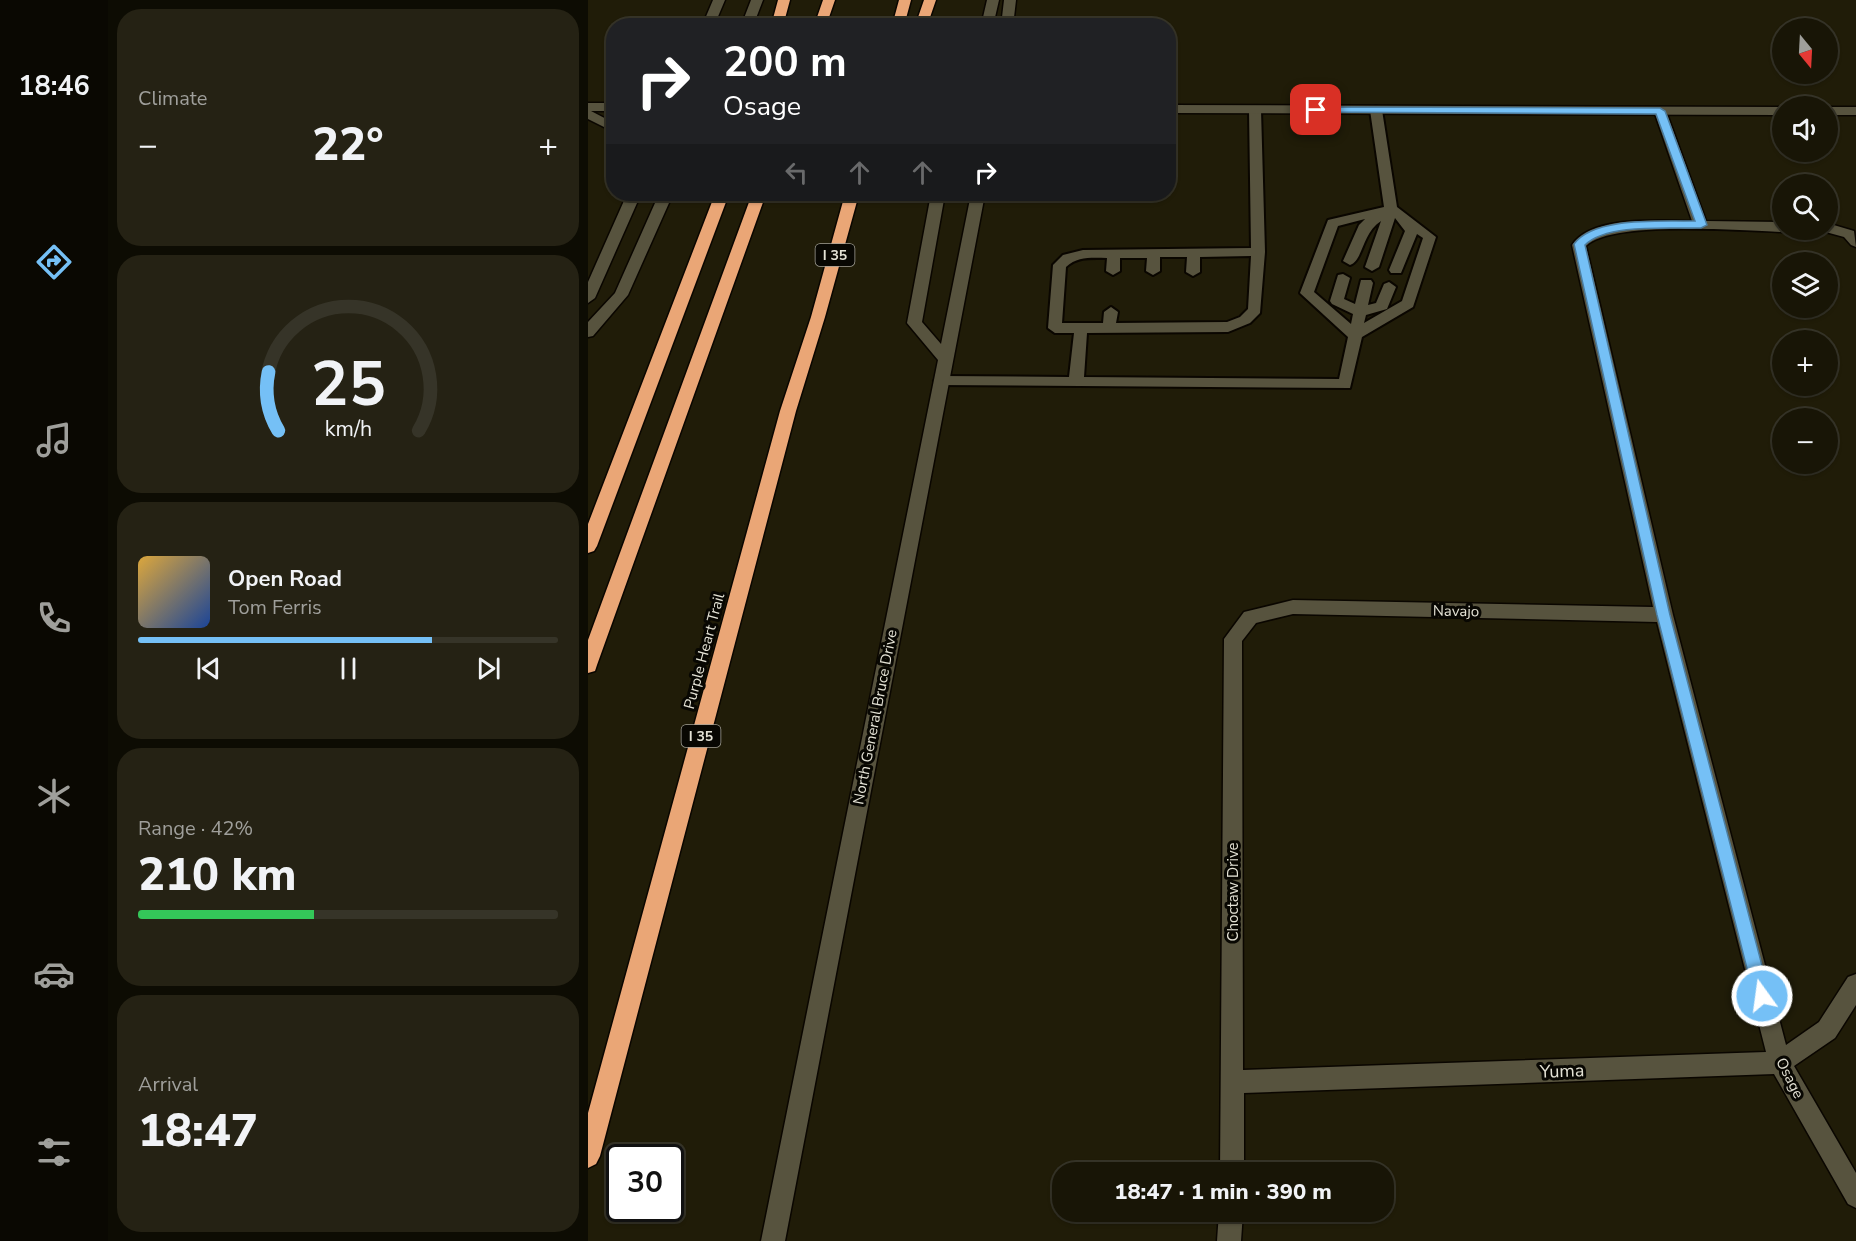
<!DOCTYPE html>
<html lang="en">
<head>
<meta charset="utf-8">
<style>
  body { margin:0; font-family:"Nunito Sans",sans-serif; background:#252214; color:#f1f3f6; height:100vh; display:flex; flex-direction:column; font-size:22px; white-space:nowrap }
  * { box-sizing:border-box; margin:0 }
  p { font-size:20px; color:#9f9f9b }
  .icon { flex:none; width:33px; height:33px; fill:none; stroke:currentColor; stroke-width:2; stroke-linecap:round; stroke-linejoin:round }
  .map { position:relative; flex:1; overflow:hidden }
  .side { display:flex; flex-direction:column; gap:9px; padding:9px; background:#0d0c03; width:480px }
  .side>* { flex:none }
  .hud { position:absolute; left:18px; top:18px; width:570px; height:183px; border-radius:24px; box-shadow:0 2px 4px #0004,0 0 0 2px #363428; background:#202124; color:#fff; overflow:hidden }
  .needle { width:39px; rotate:162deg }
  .tools { position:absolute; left:1184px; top:18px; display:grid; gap:12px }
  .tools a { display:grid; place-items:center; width:66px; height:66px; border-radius:50%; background:#181506; box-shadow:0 2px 4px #0004,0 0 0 2px #363428; font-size:30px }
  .speed { position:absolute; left:18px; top:1144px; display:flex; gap:12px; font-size:30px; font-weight:700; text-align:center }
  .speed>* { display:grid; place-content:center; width:78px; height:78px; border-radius:50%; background:#181506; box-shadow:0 2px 4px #0004,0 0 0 2px #363428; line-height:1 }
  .speed .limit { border:3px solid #111; border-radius:9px; background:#fff; color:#111 }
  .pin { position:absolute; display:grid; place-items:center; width:51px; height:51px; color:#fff; margin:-26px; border-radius:12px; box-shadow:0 3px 9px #0006 }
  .me { position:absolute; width:66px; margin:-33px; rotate:346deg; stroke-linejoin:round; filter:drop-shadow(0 0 4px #0008) }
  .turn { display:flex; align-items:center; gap:21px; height:126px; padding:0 18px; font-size:27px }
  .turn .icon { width:78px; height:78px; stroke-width:2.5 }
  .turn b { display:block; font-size:42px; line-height:51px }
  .lanes { display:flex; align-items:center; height:57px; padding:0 18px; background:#0003; justify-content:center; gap:30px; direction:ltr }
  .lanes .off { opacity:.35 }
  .big { font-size:45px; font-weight:800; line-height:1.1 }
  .side .tile { flex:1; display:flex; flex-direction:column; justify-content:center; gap:9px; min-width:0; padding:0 21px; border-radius:24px; background:#252214 }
  .side .dial { align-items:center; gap:0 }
  .dial svg { height:156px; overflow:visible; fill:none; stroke:#363428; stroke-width:7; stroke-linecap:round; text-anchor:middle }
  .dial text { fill:#f1f3f6; stroke:none }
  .song { display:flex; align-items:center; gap:18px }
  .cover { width:72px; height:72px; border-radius:9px; background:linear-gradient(135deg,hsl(40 70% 55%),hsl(220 70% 35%)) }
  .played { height:6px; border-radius:3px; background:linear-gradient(90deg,#75c0f6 70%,#363428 70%) }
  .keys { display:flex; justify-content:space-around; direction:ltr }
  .heat { display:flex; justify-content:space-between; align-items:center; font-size:33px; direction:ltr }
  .charge { height:9px; border-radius:4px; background:linear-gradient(90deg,#34c759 42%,#363428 0) }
  .trip { position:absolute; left:464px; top:1162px; width:342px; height:60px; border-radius:24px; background:#181506; box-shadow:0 2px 4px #0004,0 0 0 2px #363428; font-weight:800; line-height:60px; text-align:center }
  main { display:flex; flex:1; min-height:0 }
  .dock { display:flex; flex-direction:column; width:108px; justify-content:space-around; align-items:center; background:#0a0802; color:#9f9f9b }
  .dock .icon { width:42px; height:42px }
  .dock .current { color:#75c0f6 }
  .dock b { font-size:27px; color:#f1f3f6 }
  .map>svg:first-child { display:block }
</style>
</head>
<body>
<main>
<nav class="dock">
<b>18:46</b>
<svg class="icon current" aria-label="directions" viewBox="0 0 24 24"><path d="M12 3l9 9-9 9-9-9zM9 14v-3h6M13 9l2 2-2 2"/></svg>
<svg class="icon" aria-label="music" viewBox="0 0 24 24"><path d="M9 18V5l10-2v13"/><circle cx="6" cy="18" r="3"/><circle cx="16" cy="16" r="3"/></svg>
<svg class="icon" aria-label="phone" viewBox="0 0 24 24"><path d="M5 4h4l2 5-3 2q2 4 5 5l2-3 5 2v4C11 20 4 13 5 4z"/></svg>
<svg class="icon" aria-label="climate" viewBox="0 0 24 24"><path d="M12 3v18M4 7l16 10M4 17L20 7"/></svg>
<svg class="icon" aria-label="car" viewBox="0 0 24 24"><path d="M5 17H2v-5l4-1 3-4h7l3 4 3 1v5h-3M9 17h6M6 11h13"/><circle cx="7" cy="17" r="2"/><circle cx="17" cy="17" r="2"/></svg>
<svg class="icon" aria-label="filters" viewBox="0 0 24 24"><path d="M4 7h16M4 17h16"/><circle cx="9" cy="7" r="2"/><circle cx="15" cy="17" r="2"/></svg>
</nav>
<section class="side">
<div class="tile"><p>Climate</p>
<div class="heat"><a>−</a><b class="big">22°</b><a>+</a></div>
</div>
<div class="tile dial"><svg viewBox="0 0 100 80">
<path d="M14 69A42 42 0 1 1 86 69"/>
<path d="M14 69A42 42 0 0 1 9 39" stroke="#75c0f6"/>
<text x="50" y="56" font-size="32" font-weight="700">25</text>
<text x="50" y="72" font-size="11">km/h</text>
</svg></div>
<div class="tile">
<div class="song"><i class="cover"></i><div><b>Open Road</b><p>Tom Ferris</p></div></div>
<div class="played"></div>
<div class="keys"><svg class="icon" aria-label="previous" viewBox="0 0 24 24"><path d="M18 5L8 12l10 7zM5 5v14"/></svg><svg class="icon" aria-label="pause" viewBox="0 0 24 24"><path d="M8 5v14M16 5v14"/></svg><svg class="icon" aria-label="next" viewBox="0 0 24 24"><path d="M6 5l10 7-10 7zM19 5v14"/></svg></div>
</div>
<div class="tile"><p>Range · 42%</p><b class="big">210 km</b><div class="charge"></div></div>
<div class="tile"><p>Arrival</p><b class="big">18:47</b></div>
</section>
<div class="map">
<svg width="1268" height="1241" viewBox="0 0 1268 1241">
  <rect width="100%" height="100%" fill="#201c08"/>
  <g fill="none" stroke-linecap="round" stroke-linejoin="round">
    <defs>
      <path id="lane" d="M667 106 673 110 677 252 672 313 662 323 640 332 499 333 496 377 751 379 760 337 712 293 740 220 796 207 782 110 788 106 794 110 809 207 848 237 825 307 774 337 762 388 348 385 346 381 353 376 481 377 486 333H467L460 328 465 265 475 255 495 250 663 248 661 110ZM807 218 817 231 801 270 803 273H813L829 234 835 238 814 301 776 323 778 315 799 309 808 287 801 282 796 284 788 303 780 305 785 283 783 280H773L767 304 756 299 762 278 755 274 750 275 742 301 744 304 765 314 763 324 726 292 750 226 777 219 771 225 755 261 762 265C775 261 774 233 793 221L777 267 784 271 791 267ZM663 256 660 309 652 317 639 322 528 323 530 312 523 307 516 312 515 323H474L478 267C490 256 504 258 519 258L518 271 525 275 532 271V258H559L558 271 565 275 572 271V257H599L598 272 605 276 612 272V257Z"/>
      <path id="street" d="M1072 107 1078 111 1118 221 1194 222V230H1199L1194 232C1154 231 1024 220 998 246L1085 615 1198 1045 1231 1022 1260 977 1268 974V1005L1247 1038 1206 1066 1268 1173V1208L1260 1204 1186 1074 656 1093V1173H632L636 639 656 612 705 600 1065 607 984 245C1004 215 1071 221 1104 221L1066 111ZM705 614 1069 622 1178 1052 655 1070 654 641 668 623Z
        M1239 223 1266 231 1268 247 1263 245 1256 237 1234 231 1233 230H1239Z
        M631 1212H655L653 1241H629Z"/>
      <path id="secondary" d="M125 0H137L126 26H114Z
        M163 0H175L165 26H153Z
        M399 0H411L405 26H393Z
        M416 0H428L425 26H413Z
        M0 103H26V111H3L26 123V132L0 119Z
        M580 105 1194 107V115L580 113Z
        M1239 107H1268V115H1239Z
        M39 194H53L7 298 0 303V282Z
        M71 194H85L40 295 5 336 0 337V322L27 293Z
        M343 194H357L334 322 353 344 383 194H397L197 1241H173L350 360 319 323Z"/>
      <path id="highway" d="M190 0H202L195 26H183Z
        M235 0H247L238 26H226Z
        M311 0H323L316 26H304Z
        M336 0H348L339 26H327Z
        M127 194H141L9 546 6 551 0 553V524Z
        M164 194H178L9 665 7 671 0 673V640Z
        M257 194H271L237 317 208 411 12 1156 8 1164 0 1168V1113L192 411 223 317Z"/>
    </defs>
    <!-- lane casing -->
    <use href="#lane" stroke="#0a0600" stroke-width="4"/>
    <!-- street casing -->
    <use href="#street" stroke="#0a0600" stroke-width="3"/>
    <!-- secondary casing -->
    <use href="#secondary" stroke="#0a0600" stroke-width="3"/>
    <!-- highway casing -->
    <use href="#highway" stroke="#0a0600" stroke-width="3"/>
    <!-- lane -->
    <use href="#lane" fill="#57533e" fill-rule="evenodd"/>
    <!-- street -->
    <use href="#street" fill="#57533e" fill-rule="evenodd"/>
    <!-- secondary -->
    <use href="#secondary" fill="#57533e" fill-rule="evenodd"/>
    <!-- highway -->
    <use href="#highway" fill="#eaa676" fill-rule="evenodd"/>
  </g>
  <!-- route -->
  <path fill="#75c0f6" stroke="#4c7da0" stroke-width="1.5" d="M728 107 1072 108 1077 111 1119 225 1113 228C1082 229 1019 223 997 245L1082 615 1182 996 1180 1002 1174 1004 1168 1002 1166 996 1069 615 986 244C1007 216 1074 222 1107 221L1068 114 724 112V108Z"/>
  <g text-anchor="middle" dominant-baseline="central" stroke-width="6" stroke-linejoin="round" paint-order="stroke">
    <!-- shield labels -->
    <g fill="#080702" stroke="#a2a096" stroke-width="1.5">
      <rect x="227.5" y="244" width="39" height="22" rx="4.5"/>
      <rect x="93.5" y="725" width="39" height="22" rx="4.5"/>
    </g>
    <g font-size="14" font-weight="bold" fill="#e4e2d5">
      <text x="247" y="255">I 35</text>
      <text x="113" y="736">I 35</text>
    </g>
    <!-- street labels -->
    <g font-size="15" fill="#e4e2d5" stroke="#080702">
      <text transform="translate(868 611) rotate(1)">Navajo</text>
      <text transform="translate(116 651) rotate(-75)">Purple Heart Trail</text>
      <text transform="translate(287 717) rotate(-79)">North General Bruce Drive</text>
      <text transform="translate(645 892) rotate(-90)">Choctaw Drive</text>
      <text transform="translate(1202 1078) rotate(63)">Osage</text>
    </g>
    <!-- near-street labels -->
    <g font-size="18" fill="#e4e2d5" stroke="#080702">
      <text transform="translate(974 1071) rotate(-2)">Yuma</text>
    </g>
  </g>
</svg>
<div class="tools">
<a><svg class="needle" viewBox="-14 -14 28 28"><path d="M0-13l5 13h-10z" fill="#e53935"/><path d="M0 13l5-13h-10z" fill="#9f9f9b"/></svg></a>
<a><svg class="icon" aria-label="sound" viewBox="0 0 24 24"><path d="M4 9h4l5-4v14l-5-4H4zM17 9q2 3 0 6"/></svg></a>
<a><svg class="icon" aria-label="search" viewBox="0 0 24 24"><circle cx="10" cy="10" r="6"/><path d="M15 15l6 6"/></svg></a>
<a><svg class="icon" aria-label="layers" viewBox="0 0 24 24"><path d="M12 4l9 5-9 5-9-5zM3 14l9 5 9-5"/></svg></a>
<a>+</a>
<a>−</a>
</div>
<div class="speed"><div class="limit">30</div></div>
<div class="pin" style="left:728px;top:110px;background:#d93025"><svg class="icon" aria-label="arrive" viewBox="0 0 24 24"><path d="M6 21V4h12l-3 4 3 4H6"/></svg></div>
<svg class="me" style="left:1174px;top:996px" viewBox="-20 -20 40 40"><circle r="17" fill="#75c0f6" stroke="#fff" stroke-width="3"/><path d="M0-11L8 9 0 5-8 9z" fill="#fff"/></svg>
<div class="trip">18:47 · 1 min · 390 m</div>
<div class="hud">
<div class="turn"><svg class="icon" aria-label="right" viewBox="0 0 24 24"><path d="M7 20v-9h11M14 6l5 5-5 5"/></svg><div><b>200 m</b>Osage</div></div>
<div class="lanes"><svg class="icon off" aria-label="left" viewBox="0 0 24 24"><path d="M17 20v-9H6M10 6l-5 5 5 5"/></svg><svg class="icon off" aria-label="ahead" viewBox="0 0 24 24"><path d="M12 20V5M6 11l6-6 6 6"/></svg><svg class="icon off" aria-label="ahead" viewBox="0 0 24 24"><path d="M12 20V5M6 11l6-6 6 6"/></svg><svg class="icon" aria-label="right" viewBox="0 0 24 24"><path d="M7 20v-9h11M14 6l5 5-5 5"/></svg></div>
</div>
</div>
</main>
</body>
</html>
